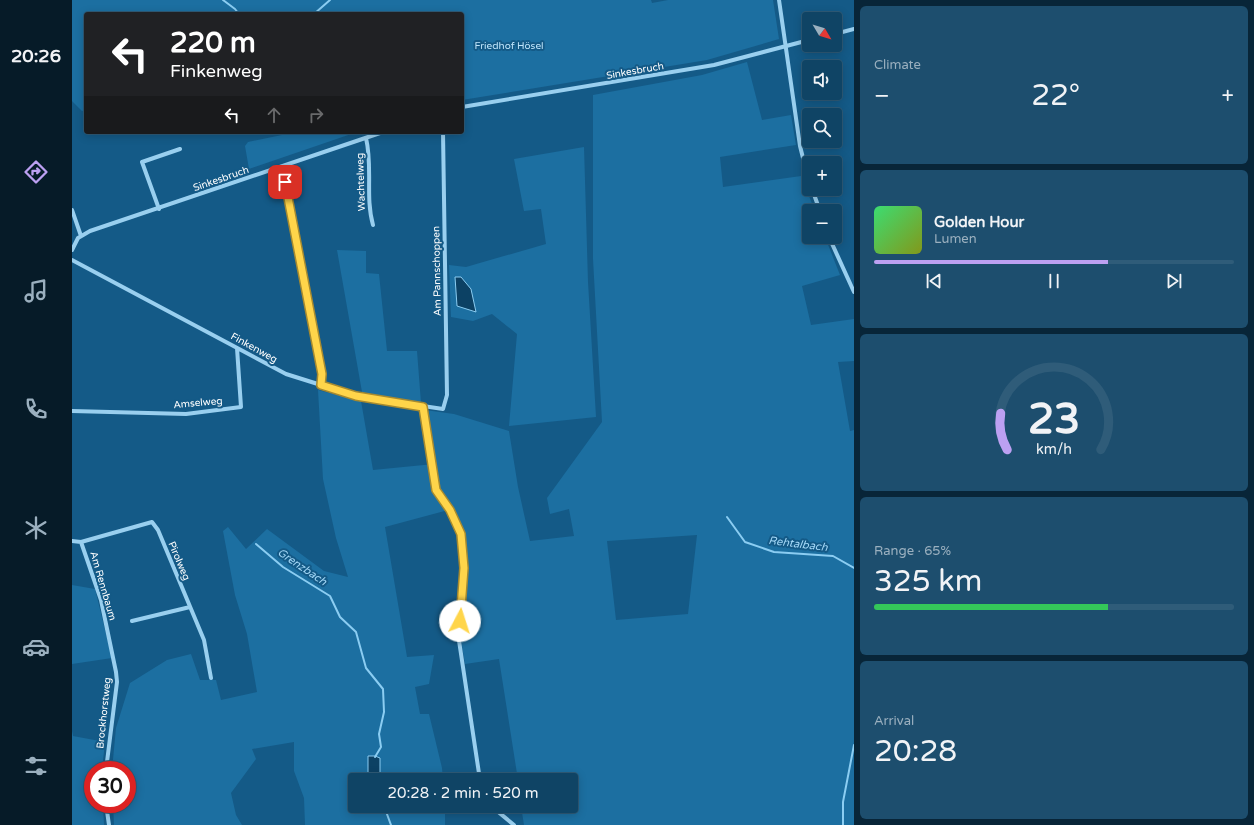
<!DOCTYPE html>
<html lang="en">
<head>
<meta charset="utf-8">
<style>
  body { margin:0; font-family:"Varela Round",sans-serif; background:#1d4e6e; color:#f1f3f6; height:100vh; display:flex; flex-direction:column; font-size:15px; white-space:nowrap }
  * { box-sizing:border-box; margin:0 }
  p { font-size:13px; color:#9bb0bf }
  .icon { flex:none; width:22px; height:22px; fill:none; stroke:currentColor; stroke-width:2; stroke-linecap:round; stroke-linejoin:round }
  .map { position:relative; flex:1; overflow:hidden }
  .panel { display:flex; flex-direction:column; gap:6px; padding:6px; background:#082538; width:400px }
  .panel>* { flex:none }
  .top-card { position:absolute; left:12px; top:12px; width:380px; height:122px; border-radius:4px; box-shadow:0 2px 10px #0003,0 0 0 1px #2f5c79; background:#202124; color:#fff; overflow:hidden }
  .needle { width:26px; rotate:128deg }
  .fabs { position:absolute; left:730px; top:12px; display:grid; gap:8px }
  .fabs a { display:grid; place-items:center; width:40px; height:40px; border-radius:4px; background:#0f4465; box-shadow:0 2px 10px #0003,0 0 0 1px #2f5c79; font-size:20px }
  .speed { position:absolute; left:12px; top:761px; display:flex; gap:8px; font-size:20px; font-weight:700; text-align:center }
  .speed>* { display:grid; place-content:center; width:52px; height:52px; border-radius:50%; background:#0f4465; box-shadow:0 2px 10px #0003,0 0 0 1px #2f5c79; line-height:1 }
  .speed .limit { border:6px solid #d22; background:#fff; color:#111 }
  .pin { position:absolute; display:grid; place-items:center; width:34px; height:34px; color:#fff; margin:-17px; border-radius:8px; box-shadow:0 2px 6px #0006 }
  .me { position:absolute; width:44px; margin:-22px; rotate:5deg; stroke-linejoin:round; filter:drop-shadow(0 0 3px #0008) }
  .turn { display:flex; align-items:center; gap:14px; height:84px; padding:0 20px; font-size:18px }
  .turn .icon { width:52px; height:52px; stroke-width:2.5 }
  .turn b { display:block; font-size:28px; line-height:34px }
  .lanes { display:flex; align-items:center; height:38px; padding:0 20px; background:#0003; justify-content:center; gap:20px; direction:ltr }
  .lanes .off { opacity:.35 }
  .big { font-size:30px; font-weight:600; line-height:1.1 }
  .panel .card { flex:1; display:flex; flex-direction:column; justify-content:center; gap:6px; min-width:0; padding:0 14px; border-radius:6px; background:#1d4e6e }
  .panel .dial { align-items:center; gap:0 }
  .dial svg { height:104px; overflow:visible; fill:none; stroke:#2f5c79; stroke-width:7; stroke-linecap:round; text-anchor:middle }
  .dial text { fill:#f1f3f6; stroke:none }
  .song { display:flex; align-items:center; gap:12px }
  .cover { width:48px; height:48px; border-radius:6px; background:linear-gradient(135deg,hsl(140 70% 55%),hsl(70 70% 35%)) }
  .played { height:4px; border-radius:2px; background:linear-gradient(90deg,#bca0f2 65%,#2f5c79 65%) }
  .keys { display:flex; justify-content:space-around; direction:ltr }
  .heat { display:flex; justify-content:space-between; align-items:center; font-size:22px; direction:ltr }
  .charge { height:6px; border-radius:3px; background:linear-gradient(90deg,#34c759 65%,#2f5c79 0) }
  .trip { position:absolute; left:276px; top:773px; width:230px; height:40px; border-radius:4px; background:#0f4465; box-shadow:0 2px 10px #0003,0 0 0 1px #2f5c79; font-weight:600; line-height:40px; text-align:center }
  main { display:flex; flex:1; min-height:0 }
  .menu { display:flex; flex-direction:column; width:72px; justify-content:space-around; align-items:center; background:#061b28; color:#9bb0bf }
  .menu .icon { width:28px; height:28px }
  .menu .current { color:#bca0f2 }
  .menu b { font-size:18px; color:#f1f3f6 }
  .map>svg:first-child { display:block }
</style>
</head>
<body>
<main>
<nav class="menu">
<b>20:26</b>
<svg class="icon current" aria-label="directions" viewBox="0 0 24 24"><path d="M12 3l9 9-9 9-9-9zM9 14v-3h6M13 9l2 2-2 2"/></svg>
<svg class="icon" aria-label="music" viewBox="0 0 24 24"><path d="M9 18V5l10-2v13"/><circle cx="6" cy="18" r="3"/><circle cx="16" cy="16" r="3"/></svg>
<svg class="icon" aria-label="phone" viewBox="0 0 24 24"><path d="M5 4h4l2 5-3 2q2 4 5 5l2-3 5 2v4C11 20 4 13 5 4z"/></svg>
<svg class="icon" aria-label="climate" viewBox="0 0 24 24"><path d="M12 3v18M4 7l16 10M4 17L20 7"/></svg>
<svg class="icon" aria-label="car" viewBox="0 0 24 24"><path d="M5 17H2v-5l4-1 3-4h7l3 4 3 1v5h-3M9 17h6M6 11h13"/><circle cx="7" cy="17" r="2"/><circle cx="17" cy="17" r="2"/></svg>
<svg class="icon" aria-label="filters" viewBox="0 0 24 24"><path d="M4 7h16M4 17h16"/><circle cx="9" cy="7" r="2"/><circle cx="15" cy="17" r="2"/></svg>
</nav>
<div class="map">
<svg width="782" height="825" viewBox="0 0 782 825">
  <rect width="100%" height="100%" fill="#145a87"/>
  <!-- green -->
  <path fill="#1c6fa1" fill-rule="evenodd" d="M0 0H579L580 3 596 0H701L707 39 635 60 390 100V14H14V110L10 111 0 101Z
    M675 62 690 120 719 115 724 145 648 157 651 187 729 176 743 211H737V237H753L768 275 730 286 739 325 782 319V361L766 362 778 431 782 430V825H452L449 806H499V780H446L427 659 393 664 388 634 396 569 391 532 380 509 313 527 335 657 362 655 357 684 343 687 348 714H357L370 768 371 780H283V806H373V825H233L232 798 222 771V742L180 749 184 759 159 793 164 815 170 825H42L41 804H55V770H40L44 728 58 683 95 660 119 654 128 680H144L149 700 185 692 175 634 163 595 151 531 156 527 174 549 195 529 252 571 276 577 264 538 251 479 246 390 289 401 301 470 362 464 353 410 382 414 437 431 446 487 458 541 502 536 497 509 478 514 475 498 530 422 521 259V95L630 75ZM625 535 616 614 544 620 535 541Z
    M210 132H285L177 169 173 146 176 142 210 135Z
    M512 147 516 282 524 417 437 426 445 334 420 314 401 321 379 317 377 265 394 267 474 244 469 209 452 211 442 159Z
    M265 250 294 251V273L307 274 315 351H345L349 403 290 392Z
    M0 585 23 589 40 658 0 664Z
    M0 731 1 736 33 742 30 770H21V804H31L32 825H0Z"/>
  <!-- water -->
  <path fill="#0c4164" stroke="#8bcdf2" d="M383 277H389L399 289 404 312 385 306Z
    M296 756H303L308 758V780H300L296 772Z"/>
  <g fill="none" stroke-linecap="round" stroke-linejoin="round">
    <!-- stream -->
    <path stroke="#8bcdf2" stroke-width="2" d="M151 0 163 9 167 14
      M242 14 258 0
      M655 517 673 542 702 552 761 556 782 568
      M184 544 211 567 258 596 268 617 284 632 294 668 311 689 312 712 307 734 309 747 303 757
      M312 806 319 825
      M771 825V802L782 745"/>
    <!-- street -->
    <path stroke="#99cfef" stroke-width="4" d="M707 0 728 146 737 182
      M763 34 782 29
      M390 107 642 65 737 40
      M294 138C301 167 293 197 301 225
      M210 167 250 374 249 385
      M740 189 748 211
      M87 209 70 162 108 149
      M0 210 9 236
      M757 237 782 292
      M0 250 6 238 18 231 311 132
      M0 260 214 374 284 396 371 409 375 395 371 132
      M351 407 364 490 378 510 389 534 392 568 386 634 408 780
      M0 411 114 414 169 407 165 348
      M0 541 9 542 80 522 86 530 132 640 139 678
      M9 542 29 600 44 672 45 682 34 770
      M60 621 118 607
      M34 804 37 825
      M419 806 442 825"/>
  </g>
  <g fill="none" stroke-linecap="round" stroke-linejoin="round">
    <defs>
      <path id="route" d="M213 182 250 374 249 385 284 396 351 407 364 490 378 510 389 534 392 568 388 621"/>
    </defs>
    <!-- route casing -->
    <use href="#route" stroke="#a68a30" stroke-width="10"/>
    <!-- route -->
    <use href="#route" stroke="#ffd54a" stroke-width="7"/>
  </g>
  <g text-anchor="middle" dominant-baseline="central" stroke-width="4" stroke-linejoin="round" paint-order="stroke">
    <!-- park labels -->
    <g font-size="10" fill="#bfe5fb" stroke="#145a87">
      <text x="437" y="46">Friedhof Hösel</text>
    </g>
    <!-- street labels -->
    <g font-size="10" fill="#fff" stroke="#145a87">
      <text transform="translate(563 71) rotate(-10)">Sinkesbruch</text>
      <text transform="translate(149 179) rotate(-19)">Sinkesbruch</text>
      <text transform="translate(289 182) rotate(-92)">Wachtelweg</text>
      <text transform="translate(365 271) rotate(-91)">Am Pannschoppen</text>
      <text transform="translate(182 348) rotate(29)">Finkenweg</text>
      <text transform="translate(126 403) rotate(-5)">Amselweg</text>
      <text transform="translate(107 561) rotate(67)">Pirolweg</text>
      <text transform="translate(31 586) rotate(74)">Am Rennbaum</text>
      <text transform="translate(32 713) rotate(-84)">Brockhorstweg</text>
    </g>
    <!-- water labels -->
    <g font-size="11" font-style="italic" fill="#a4d8f7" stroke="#145a87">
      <text transform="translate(726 544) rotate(7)">Rehtalbach</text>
      <text transform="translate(230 567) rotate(34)">Grenzbach</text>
    </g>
  </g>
</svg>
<div class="fabs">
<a><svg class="needle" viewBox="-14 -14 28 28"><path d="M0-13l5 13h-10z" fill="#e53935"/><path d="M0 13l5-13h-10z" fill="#9bb0bf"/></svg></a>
<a><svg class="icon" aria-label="sound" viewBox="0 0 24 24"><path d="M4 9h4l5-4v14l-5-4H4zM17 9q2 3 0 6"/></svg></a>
<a><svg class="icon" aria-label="search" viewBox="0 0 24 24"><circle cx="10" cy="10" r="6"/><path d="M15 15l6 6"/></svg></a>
<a>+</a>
<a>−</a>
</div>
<div class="speed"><div class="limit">30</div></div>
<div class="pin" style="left:213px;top:182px;background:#d93025"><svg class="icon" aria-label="arrive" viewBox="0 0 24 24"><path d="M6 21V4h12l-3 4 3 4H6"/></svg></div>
<svg class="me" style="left:388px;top:621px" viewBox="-20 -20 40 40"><circle r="19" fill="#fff"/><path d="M0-13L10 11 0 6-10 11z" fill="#ffd54a"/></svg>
<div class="trip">20:28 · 2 min · 520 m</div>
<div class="top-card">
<div class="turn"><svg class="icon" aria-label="left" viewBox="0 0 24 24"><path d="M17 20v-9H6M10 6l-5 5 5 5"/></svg><div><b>220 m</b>Finkenweg</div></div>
<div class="lanes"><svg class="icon" aria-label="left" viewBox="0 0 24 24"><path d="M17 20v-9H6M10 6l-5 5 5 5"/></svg><svg class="icon off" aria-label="ahead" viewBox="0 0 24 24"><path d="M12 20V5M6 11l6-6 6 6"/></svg><svg class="icon off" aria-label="right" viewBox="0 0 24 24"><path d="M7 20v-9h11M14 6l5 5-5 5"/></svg></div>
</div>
</div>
<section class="panel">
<div class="card"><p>Climate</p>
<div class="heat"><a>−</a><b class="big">22°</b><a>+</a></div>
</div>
<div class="card">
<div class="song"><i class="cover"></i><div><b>Golden Hour</b><p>Lumen</p></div></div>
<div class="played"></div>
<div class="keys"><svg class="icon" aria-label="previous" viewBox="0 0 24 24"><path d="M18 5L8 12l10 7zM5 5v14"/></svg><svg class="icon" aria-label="pause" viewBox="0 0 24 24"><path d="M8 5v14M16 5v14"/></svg><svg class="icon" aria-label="next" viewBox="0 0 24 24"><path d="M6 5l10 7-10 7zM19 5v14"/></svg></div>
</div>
<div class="card dial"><svg viewBox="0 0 100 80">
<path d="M14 69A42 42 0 1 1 86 69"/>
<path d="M14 69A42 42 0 0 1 9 41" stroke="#bca0f2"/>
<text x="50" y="56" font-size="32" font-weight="700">23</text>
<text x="50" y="72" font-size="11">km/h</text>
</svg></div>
<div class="card"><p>Range · 65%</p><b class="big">325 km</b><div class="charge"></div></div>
<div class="card"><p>Arrival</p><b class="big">20:28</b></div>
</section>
</main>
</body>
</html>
